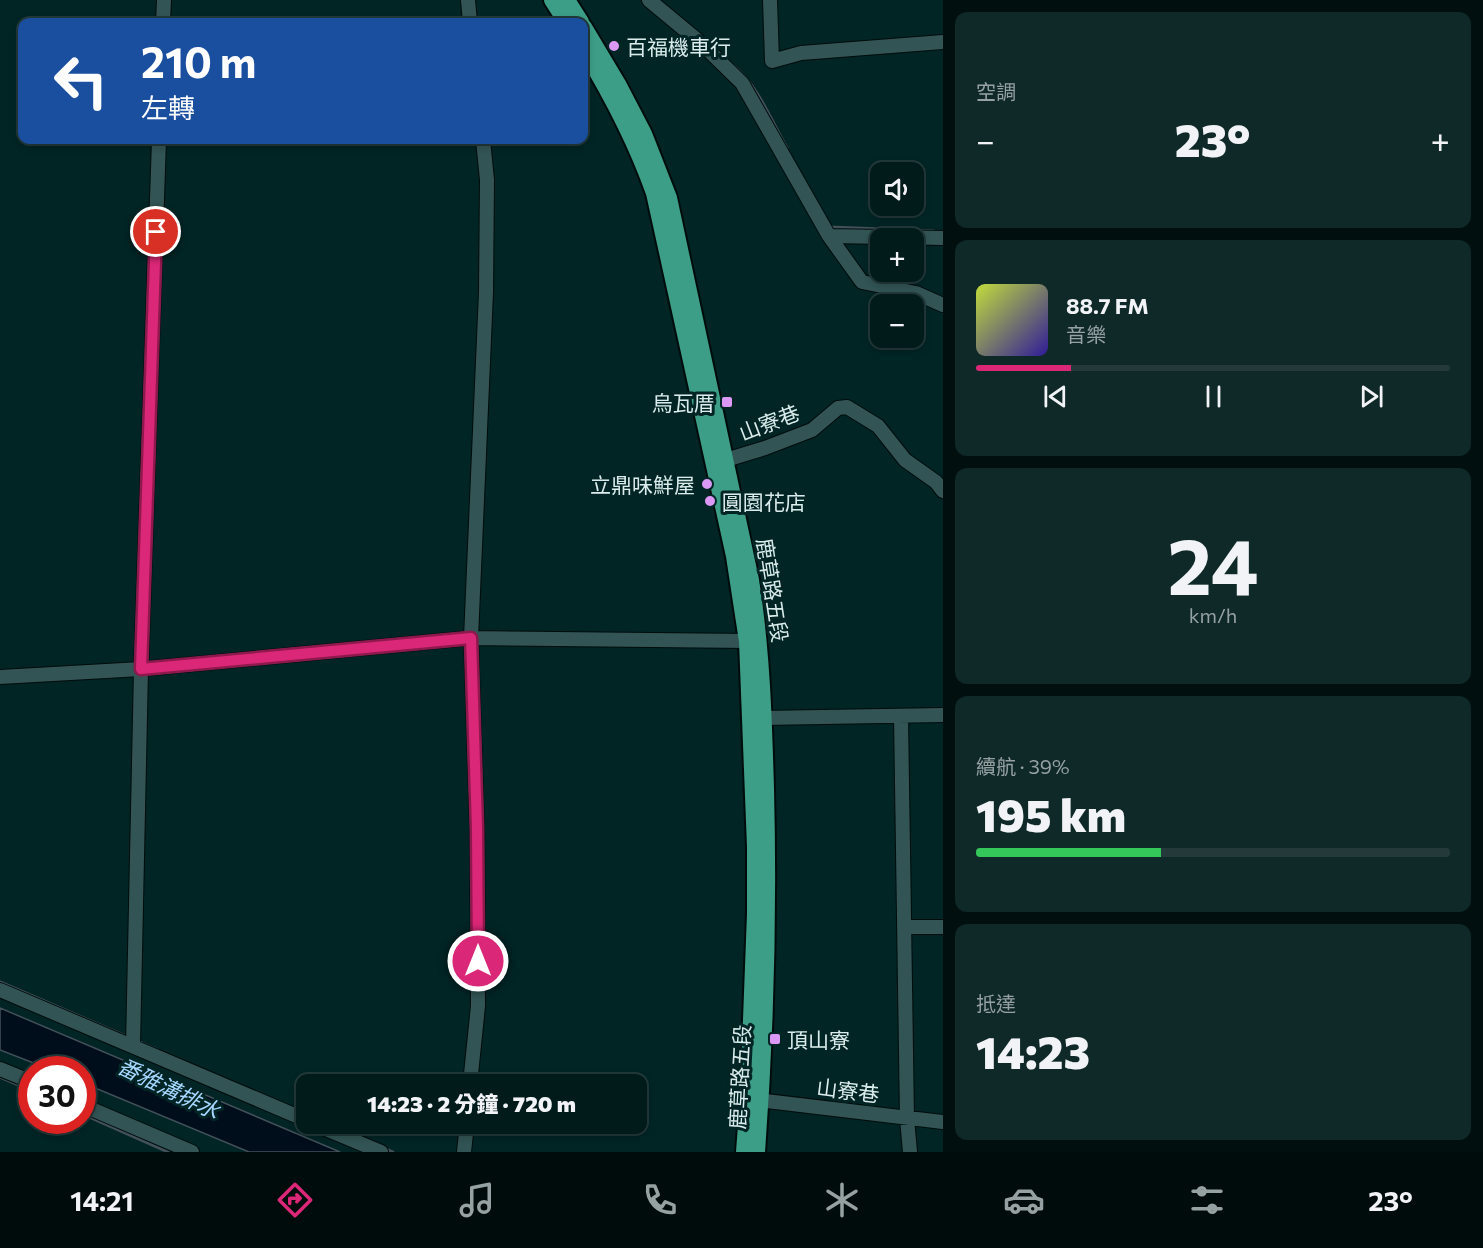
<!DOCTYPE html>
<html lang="zh-TW">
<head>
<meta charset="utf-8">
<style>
  body { margin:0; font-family:Commissioner,"Noto Sans TC",sans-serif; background:#0f2828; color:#f1f3f6; height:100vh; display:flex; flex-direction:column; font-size:22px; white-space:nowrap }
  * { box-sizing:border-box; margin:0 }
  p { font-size:20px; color:#96a1a3 }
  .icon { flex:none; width:33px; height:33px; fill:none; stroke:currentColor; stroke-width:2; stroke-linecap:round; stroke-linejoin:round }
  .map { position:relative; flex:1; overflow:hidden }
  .details { display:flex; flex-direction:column; gap:12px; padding:12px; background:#010f0f; width:540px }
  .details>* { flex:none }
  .top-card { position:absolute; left:18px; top:18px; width:570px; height:126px; border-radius:12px; box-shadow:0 3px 9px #0003,0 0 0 2px #23393a; background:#1a4fa0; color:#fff; overflow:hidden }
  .fabs { position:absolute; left:870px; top:162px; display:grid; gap:12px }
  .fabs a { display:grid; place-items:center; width:54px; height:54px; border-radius:12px; background:#011b1b; box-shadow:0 3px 9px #0003,0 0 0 2px #23393a; font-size:30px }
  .speed { position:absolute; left:18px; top:1056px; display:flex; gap:12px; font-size:30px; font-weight:700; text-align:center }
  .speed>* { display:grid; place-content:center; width:78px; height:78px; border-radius:50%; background:#011b1b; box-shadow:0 3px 9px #0003,0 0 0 2px #23393a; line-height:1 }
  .speed .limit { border:9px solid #d22; background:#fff; color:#111 }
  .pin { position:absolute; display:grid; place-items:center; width:51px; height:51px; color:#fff; margin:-26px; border:3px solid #fff; border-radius:50%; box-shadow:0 2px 6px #0007 }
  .me { position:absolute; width:66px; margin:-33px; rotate:0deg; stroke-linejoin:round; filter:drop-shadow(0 0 4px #0008) }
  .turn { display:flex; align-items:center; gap:21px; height:126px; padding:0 24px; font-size:27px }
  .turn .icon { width:78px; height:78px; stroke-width:2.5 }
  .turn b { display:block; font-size:42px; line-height:51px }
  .big { font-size:45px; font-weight:800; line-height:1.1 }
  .details .tile { flex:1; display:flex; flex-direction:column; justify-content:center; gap:9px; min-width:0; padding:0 21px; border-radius:12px; background:#0f2828 }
  .details .dial { align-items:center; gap:0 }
  .dial b { font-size:78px; line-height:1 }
  .song { display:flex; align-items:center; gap:18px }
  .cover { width:72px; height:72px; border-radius:9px; background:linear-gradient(135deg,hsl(70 70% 55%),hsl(250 70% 35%)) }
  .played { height:6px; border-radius:3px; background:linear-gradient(90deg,#db2777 20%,#23393a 20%) }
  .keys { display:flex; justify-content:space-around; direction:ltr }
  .heat { display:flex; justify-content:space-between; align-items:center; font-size:33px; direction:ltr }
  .charge { height:9px; border-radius:4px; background:linear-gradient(90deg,#34c759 39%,#23393a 0) }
  .trip { position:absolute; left:296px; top:1074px; width:351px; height:60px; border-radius:12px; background:#011b1b; box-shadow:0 3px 9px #0003,0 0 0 2px #23393a; font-weight:800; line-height:60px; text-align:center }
  .tabs { display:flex; height:96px; justify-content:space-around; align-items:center; background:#000b0b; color:#96a1a3 }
  .tabs .icon { width:42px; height:42px }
  .tabs .active { color:#db2777 }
  .tabs b { font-size:27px; color:#f1f3f6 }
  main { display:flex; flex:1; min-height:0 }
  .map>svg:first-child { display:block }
</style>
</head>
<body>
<main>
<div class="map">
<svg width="943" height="1152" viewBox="0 0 943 1152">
  <rect width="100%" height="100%" fill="#012424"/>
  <!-- water -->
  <path fill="#000d1b" stroke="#415059" stroke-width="1.5" d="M0 1008 340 1152H249L83 1083 82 1070 49 1069 0 1050Z"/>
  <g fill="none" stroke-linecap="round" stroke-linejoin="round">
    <!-- stream -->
    <path stroke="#415059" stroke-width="3" d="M734 66C758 86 771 120 787 148
      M830 227 934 231
      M0 982 128 1037
      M137 1041 158 1050
      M0 1077 32 1091
      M82 1114 168 1152
      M384 1148 393 1152"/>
    <defs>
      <path id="minor" d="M468 0 470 22
        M649 0 702 44 742 83 829 236 862 282 916 293 943 305
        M770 0 772 61 801 53 943 42
        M163 22 164 0
        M829 236 943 238
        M716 463 765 448 812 430 838 408 847 407 878 426 905 460 936 482 943 491
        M0 677 141 669 471 638 747 641
        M901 716 907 1119 910 1152
        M756 718 943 715
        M904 927H943
        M0 990 306 1120
        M133 1046 141 669 159 140
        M0 1069 32 1082
        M470 1084 478 1006 477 828 471 638 486 292 487 180 483 140
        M750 1099 943 1122
        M82 1105 192 1152
        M314 1124 381 1152
        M464 1152 467 1124"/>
      <path id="major" d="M552 0 566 22
        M567 0 581 22
        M584 27 618 84 644 134 669 198 751 580C762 650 764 719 766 789 769 910 766 1031 757 1152
        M584 50C612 96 636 142 654 193L734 556 747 641 755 847V914L748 1099 744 1152"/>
    </defs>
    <!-- minor casing -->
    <use href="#minor" stroke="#000c0c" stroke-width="16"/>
    <!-- major casing -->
    <use href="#major" stroke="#000c0c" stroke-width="20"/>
    <!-- minor -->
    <use href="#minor" stroke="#325454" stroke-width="14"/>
    <!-- major -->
    <use href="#major" stroke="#3c9e86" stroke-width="16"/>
  </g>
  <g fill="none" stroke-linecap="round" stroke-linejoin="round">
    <defs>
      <path id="route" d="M156 232 141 669 471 638 477 828 478 961"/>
    </defs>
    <!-- route casing -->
    <use href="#route" stroke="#8e194d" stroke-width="15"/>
    <!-- route -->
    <use href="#route" stroke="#db2777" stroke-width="10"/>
  </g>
  <!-- markers -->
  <g fill="#db99f5" stroke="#012424" stroke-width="2">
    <circle cx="614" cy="46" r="6"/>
    <rect x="721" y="396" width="12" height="12" rx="3"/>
    <circle cx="707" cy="484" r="6"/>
    <circle cx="710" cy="501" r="6"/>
    <rect x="769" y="1033" width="12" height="12" rx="3"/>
  </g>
  <g text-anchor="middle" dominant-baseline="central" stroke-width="6" stroke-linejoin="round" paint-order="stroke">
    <!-- poi labels -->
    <g font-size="21" fill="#d9eceb" stroke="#012424" text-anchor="start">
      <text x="626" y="46">百福機車行</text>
      <text x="715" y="402" text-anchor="end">烏瓦厝</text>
      <text x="695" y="484" text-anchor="end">立鼎味鮮屋</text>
      <text x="722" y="501">圓園花店</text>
      <text x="787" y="1039">頂山寮</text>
    </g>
    <!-- street labels -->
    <g font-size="21" fill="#d9eceb" stroke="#012424">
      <text transform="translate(769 422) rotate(-21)">山寮巷</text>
      <text transform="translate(773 590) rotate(81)">鹿草路五段</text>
      <text transform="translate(739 1077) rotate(-87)">鹿草路五段</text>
      <text transform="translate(848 1090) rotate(7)">山寮巷</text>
    </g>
    <!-- water labels -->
    <g font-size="22" font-style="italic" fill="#a5d7ff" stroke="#012424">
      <text transform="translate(169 1088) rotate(26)">番雅溝排水</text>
    </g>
  </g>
</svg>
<div class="fabs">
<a><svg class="icon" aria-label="sound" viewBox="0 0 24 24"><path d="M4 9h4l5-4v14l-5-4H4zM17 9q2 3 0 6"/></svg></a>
<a>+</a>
<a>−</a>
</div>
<div class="speed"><div class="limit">30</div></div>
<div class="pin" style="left:156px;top:232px;background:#d93025"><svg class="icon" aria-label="arrive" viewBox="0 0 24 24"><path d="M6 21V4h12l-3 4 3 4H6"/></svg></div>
<svg class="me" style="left:478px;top:961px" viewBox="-20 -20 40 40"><circle r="17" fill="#db2777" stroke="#fff" stroke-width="3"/><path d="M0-11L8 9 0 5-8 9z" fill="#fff"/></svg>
<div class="trip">14:23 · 2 分鐘 · 720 m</div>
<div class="top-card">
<div class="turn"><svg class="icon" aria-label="left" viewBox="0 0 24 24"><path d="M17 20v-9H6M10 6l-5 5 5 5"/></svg><div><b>210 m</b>左轉</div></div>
</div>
</div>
<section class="details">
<div class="tile"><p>空調</p>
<div class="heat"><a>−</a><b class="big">23°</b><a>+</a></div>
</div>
<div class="tile">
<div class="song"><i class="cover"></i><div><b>88.7 FM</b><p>音樂</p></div></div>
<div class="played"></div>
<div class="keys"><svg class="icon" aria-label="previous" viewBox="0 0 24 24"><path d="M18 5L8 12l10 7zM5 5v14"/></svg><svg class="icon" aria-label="pause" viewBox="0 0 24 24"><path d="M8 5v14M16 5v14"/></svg><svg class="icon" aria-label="next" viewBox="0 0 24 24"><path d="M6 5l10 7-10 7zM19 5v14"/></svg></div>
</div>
<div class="tile dial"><b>24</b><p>km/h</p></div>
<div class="tile"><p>續航 · 39%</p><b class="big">195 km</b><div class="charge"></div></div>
<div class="tile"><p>抵達</p><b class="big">14:23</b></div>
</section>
</main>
<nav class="tabs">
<b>14:21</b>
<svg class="icon active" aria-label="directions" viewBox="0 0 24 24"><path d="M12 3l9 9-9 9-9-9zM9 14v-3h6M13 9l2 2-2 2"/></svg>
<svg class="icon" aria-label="music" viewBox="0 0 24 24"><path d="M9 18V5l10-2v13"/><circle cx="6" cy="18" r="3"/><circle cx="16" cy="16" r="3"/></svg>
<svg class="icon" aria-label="phone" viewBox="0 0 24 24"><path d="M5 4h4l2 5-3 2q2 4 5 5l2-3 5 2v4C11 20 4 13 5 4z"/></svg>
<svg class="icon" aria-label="climate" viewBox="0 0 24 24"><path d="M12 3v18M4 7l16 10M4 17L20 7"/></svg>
<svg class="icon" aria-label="car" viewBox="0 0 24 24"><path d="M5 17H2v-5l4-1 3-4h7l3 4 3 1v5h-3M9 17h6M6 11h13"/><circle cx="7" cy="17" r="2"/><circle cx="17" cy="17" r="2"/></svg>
<svg class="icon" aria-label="filters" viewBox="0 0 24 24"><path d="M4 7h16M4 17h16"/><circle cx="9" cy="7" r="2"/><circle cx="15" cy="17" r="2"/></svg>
<b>23°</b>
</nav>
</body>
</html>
